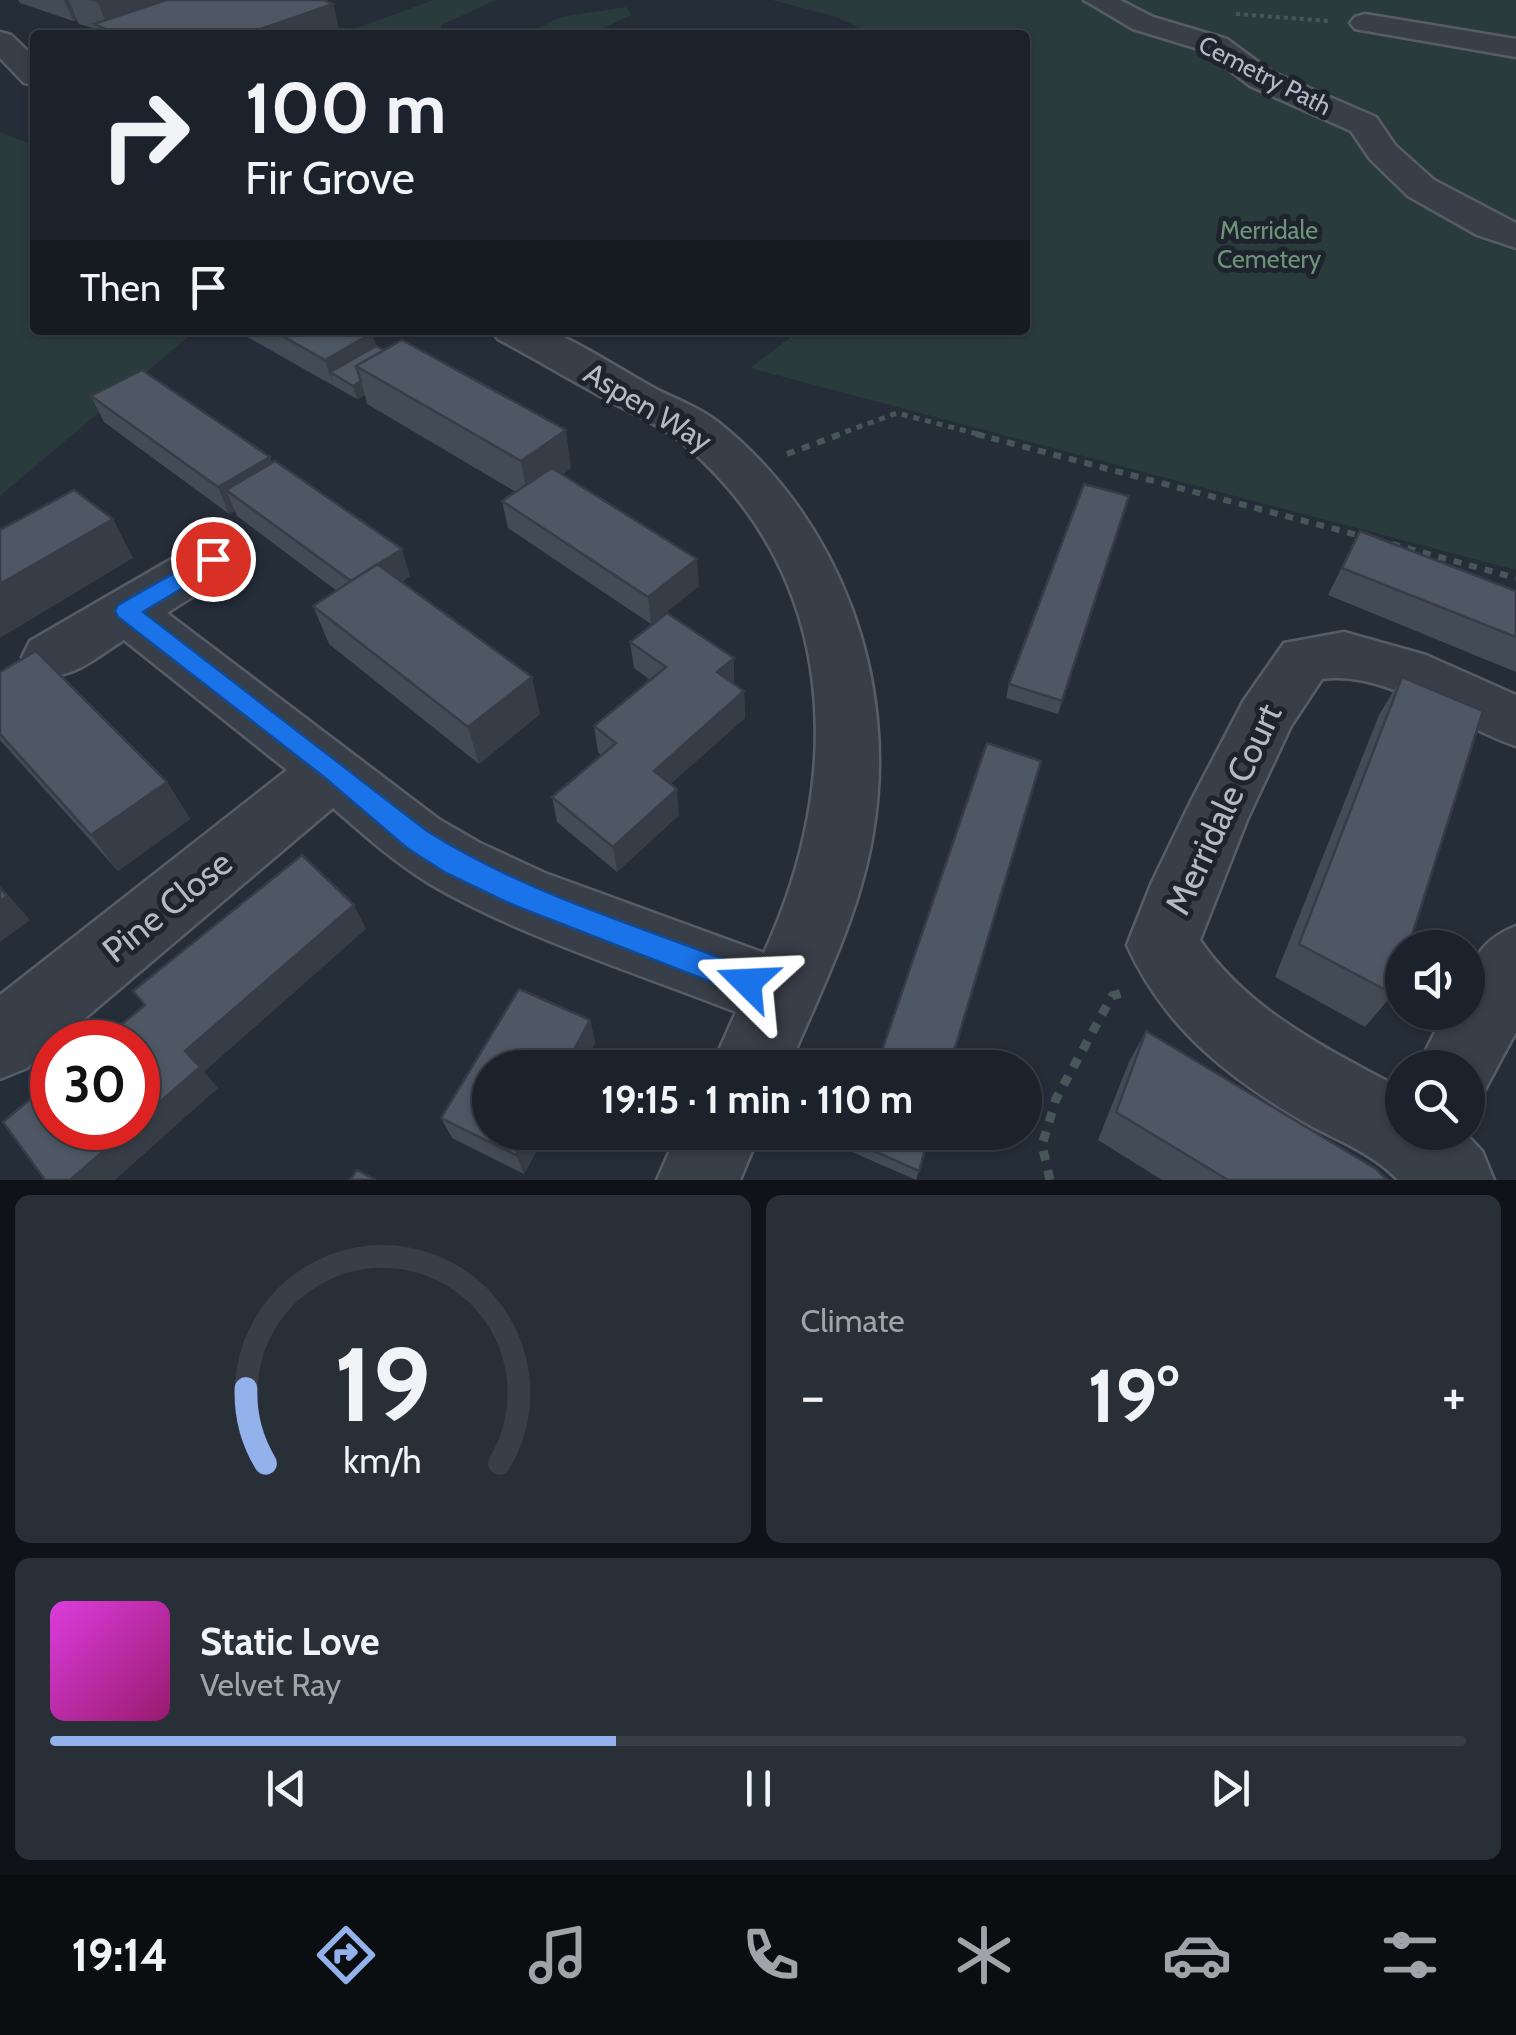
<!DOCTYPE html>
<html lang="en">
<head>
<meta charset="utf-8">
<style>
  body { margin:0; font-family:Cabin,sans-serif; background:#292f37; color:#f1f3f6; height:100vh; display:flex; flex-direction:column; font-size:38px; white-space:nowrap }
  * { box-sizing:border-box; margin:0 }
  p { font-size:32px; color:#a0a4a9 }
  .icon { flex:none; width:55px; height:55px; fill:none; stroke:currentColor; stroke-width:2; stroke-linecap:round; stroke-linejoin:round }
  .map { position:relative; height:1180px; overflow:hidden }
  .panel { display:flex; flex-direction:column; gap:15px; padding:15px; background:#0f1318; flex:1 }
  .panel>* { flex:none }
  .hud { position:absolute; left:30px; top:30px; width:1000px; height:305px; border-radius:10px; box-shadow:0 2px 8px #0004,0 0 0 2px #3a3f47; background:#1c222b; color:#f1f3f6; overflow:hidden }
  .buttons { position:absolute; left:1385px; top:930px; display:grid; gap:20px }
  .buttons a { display:grid; place-items:center; width:100px; height:100px; border-radius:50%; background:#1c222b; box-shadow:0 2px 8px #0004,0 0 0 2px #3a3f47; font-size:50px }
  .speed { position:absolute; left:30px; top:1020px; display:flex; gap:20px; font-size:50px; font-weight:700; text-align:center }
  .speed>* { display:grid; place-content:center; width:130px; height:130px; border-radius:50%; background:#1c222b; box-shadow:0 2px 8px #0004,0 0 0 2px #3a3f47; line-height:1 }
  .speed .limit { border:15px solid #d22; background:#fff; color:#111 }
  .pin { position:absolute; display:grid; place-items:center; width:85px; height:85px; color:#fff; margin:-42px; border:5px solid #fff; border-radius:50%; box-shadow:0 2px 10px #0007 }
  .me { position:absolute; width:110px; margin:-55px; rotate:291deg; stroke-linejoin:round; filter:drop-shadow(0 0 8px #0008) }
  .turn { display:flex; align-items:center; gap:35px; height:210px; padding:0 50px; font-size:45px }
  .turn .icon { width:130px; height:130px; stroke-width:2.5 }
  .turn b { display:block; font-size:70px; line-height:85px }
  .then { display:flex; align-items:center; height:95px; padding:0 50px; background:#0003; gap:20px; font-size:38px }
  .big { font-size:75px; font-weight:800; line-height:1.1 }
  .panel .card { flex:1; display:flex; flex-direction:column; justify-content:center; gap:15px; min-width:0; padding:0 35px; border-radius:15px; background:#292f37 }
  .panel .dial { align-items:center; gap:0 }
  .dial svg { height:260px; overflow:visible; fill:none; stroke:#3a3f47; stroke-width:7; stroke-linecap:round; text-anchor:middle }
  .dial text { fill:#f1f3f6; stroke:none }
  .song { display:flex; align-items:center; gap:30px }
  .cover { width:120px; height:120px; border-radius:15px; background:linear-gradient(135deg,hsl(300 70% 55%),hsl(320 70% 35%)) }
  .played { height:10px; border-radius:5px; background:linear-gradient(90deg,#93b1eb 40%,#3a3f47 40%) }
  .keys { display:flex; justify-content:space-around; direction:ltr }
  .heat { display:flex; justify-content:space-between; align-items:center; font-size:55px; direction:ltr }
  .panel .tiles { flex:1; display:grid; gap:15px; grid-template-columns:1fr 1fr }
  .card:last-child { grid-column:span 2 }
  .trip { position:absolute; left:472px; top:1050px; width:570px; height:100px; border-radius:50px; background:#1c222b; box-shadow:0 2px 8px #0004,0 0 0 2px #3a3f47; font-weight:800; line-height:100px; text-align:center }
  .menu { display:flex; height:160px; justify-content:space-around; align-items:center; background:#0b0e11; color:#a0a4a9 }
  .menu .icon { width:70px; height:70px }
  .menu .active { color:#93b1eb }
  .menu b { font-size:45px; color:#f1f3f6 }
  .map>svg:first-child { display:block }
</style>
</head>
<body>
<div class="map">
<svg width="1516" height="1180" viewBox="0 0 1516 1180">
  <rect width="100%" height="100%" fill="#252d39"/>
  <!-- green -->
  <path fill="#2a3b3c" d="M434 0H496L441 25 444 35H337Z
    M772 0H1516V570L750 368 800 330H1025V35H873L837 17Z
    M626 7 631 15 589 35H524L561 17Z
    M0 132 35 146V330H196L0 496Z"/>
  <g fill="none" stroke-linecap="round" stroke-linejoin="round">
    <defs>
      <path id="minor" d="M1084 0H1120L1153 17 1227 39 1272 72 1376 117 1395 145 1434 180 1516 223V248L1477 235 1408 196 1370 159 1351 131 1250 86 1205 51 1133 29Z
        M1365 14 1516 39V57L1355 29 1350 23 1355 17Z
        M0 32 11 35 35 58V85L24 83 0 58Z
        M491 330C508 330 528 327 544 330 569 335 631 376 658 390 678 400 700 408 718 422 840 519 899 680 873 833 860 915 820 992 788 1068H711L736 1012C637 973 521 937 430 884 394 862 364 835 333 808L57 1042H52L27 1068 0 1079V995L287 770 124 640C93 659 68 685 30 673L22 657 30 641 194 546 213 540 232 546 240 559 232 572 167 613 440 820 480 843 545 873 764 953C845 777 840 577 684 444 667 429 645 420 625 409 582 387 541 362 498 339Z
        M1344 632 1426 655 1516 695V746C1454 726 1389 670 1322 679L1291 726 1247 820 1200 940C1248 1011 1329 1050 1402 1089V1132H1464L1482 1151 1494 1180H1398C1376 1156 1342 1142 1313 1127 1233 1082 1165 1030 1127 945L1152 882 1191 801 1244 700 1284 643Z
        M1516 926V1032L1482 1095 1468 1101V1068H1417L1445 1012H1468C1468 969 1473 943 1516 926Z
        M678 1132H760L740 1180H657Z"/>
    </defs>
    <!-- minor casing -->
    <use href="#minor" stroke="#575d67" stroke-width="5"/>
    <!-- path-far3 -->
    <path stroke="#475659" stroke-width="4" stroke-dasharray="4 4" stroke-linecap="butt" d="M1236 14 1329 21"/>
    <!-- path-far2 -->
    <path stroke="#475659" stroke-width="5" stroke-dasharray="6 6" stroke-linecap="butt" d="M834 436 897 413 985 436"/>
    <!-- path-far1 -->
    <path stroke="#475659" stroke-width="6" stroke-dasharray="8 8" stroke-linecap="butt" d="M976 434 1365 537
      M787 454 841 434
      M1392 544 1516 578"/>
    <!-- path -->
    <path stroke="#475659" stroke-width="9" stroke-dasharray="10 10" stroke-linecap="butt" d="M1050 1180 1042 1145 1056 1099 1112 996 1124 992"/>
    <!-- minor -->
    <use href="#minor" fill="#393f49" fill-rule="evenodd"/>
  </g>
  <!-- wall -->
  <path fill="#434b56" d="M18 0H323L333 4 340 34 337 35H99L96 29 79 24 77 20 73 21 20 3Z
    M235 330H367L372 333 376 346 571 468 562 475 699 586 651 624 508 528 502 501 516 492 367 404 365 395 357 399Z
    M91 396 270 457 272 463 410 576 402 582 540 714 479 764 329 644 313 606 337 591 237 516 235 511 229 514 104 422Z
    M1129 496 1058 714 1006 698 1009 684Z
    M1360 531 1516 591V672L1328 595Z
    M630 642 734 684 744 691 745 718 670 784 679 815 617 872 557 822 552 797 601 755 598 752 594 726 650 680 634 668Z
    M0 672 167 782 190 819 118 871 0 740Z
    M1402 677 1393 994 1365 1027 1275 977 1379 715Z
    M519 989 590 1020 595 1043 582 1068H490V1132H547L524 1174 452 1138 441 1118Z
    M1146 1031 1387 1180H1162L1098 1140 1129 1062Z
    M930 1132 916 1180 850 1151 851 1141Z"/>
  <!-- shaded-wall -->
  <path fill="#373d46" d="M64 0H69L77 20 73 21Z
    M89 0H192L109 30 98 3Z
    M333 4 340 34 337 35H243Z
    M372 333 380 359 330 372 334 386 325 360Z
    M361 381 365 395 357 399 353 386Z
    M566 430 571 468 528 499 521 461Z
    M270 457 280 484 226 490 235 511 229 514 218 487Z
    M113 519 133 558 0 638V584Z
    M402 549 410 576 362 609 352 582Z
    M697 559 699 586 651 624 648 597Z
    M734 658V684L717 672Z
    M532 677 540 714 479 764 468 727Z
    M744 691 745 718 656 797 654 771Z
    M167 782 190 819 118 871 91 835Z
    M677 789 679 815 617 872 613 847Z
    M0 886 30 920 0 942Z
    M354 905 366 929 204 1072 185 1051Z
    M590 1020 595 1043 582 1068H564Z
    M200 1067 218 1088 115 1180H70L130 1128H138V1121Z
    M528 1132H547L524 1174 516 1155Z"/>
  <!-- building -->
  <path fill="#4e5764" stroke="#373d46" stroke-width="2.5" d="M166 0H323L333 4 243 35H119L94 24Z
    M272 330H367L372 333 325 360Z
    M402 340 566 430 521 461 356 366Z
    M376 346 384 350 356 366 361 381 353 386 330 372Z
    M142 370 270 457 218 487 91 396Z
    M275 461 402 549 351 581 226 490Z
    M552 468 697 559 648 597 502 501Z
    M1084 484 1129 496 1062 701 1009 684Z
    M74 490 113 519 0 584V530Z
    M1360 531 1516 591V637L1342 568Z
    M377 564 532 677 468 727 313 606Z
    M667 613 734 658 717 672 744 691 654 771 677 789 613 847 552 797 616 743 594 726 666 667 630 642Z
    M36 651 167 782 91 835 0 734V672Z
    M1402 677 1483 711 1408 948H1402V966L1393 994 1299 944Z
    M987 743 1041 761 949 1068H876Z
    M302 855 354 905 185 1051 200 1067 138 1121V1042H100L145 1005 133 991Z
    M0 888 7 896 0 901Z
    M519 989 590 1020 564 1068H490V1132H528L516 1155 441 1118Z
    M1146 1031 1376 1169 1387 1180H1228L1116 1112Z
    M52 1081V1128H130L70 1180H45L3 1122Z
    M854 1132H930L919 1171 851 1141Z
    M357 1170 376 1180H350Z"/>
  <!-- route -->
  <path fill="#1a73e8" stroke="#114b97" stroke-width="2.5" d="M213 551 224 559 221 565 143 612 427 831C528 895 647 928 757 972L762 982 757 992 747 996 513 905 446 873 407 848 324 777 118 617 115 611 118 605Z"/>
  <g text-anchor="middle" dominant-baseline="central" stroke-width="10" stroke-linejoin="round" paint-order="stroke">
    <!-- far-street labels -->
    <g font-size="25" fill="#b4bac5" stroke="#1e242e">
      <text transform="translate(1265 75) rotate(27)">Cemetry Path</text>
    </g>
    <!-- far-park labels -->
    <g font-size="25" fill="#6e9378" stroke="#1e242e">
      <text x="1269" y="230">Merridale<tspan x="1269" dy="29">Cemetery</tspan></text>
    </g>
    <!-- street labels -->
    <g font-size="30" fill="#b4bac5" stroke="#1e242e">
      <text transform="translate(648 407) rotate(31)">Aspen Way</text>
    </g>
    <!-- near-street labels -->
    <g font-size="35" fill="#b4bac5" stroke="#1e242e">
      <text transform="translate(1223 809) rotate(-65)">Merridale Court</text>
      <text transform="translate(167 906) rotate(-39)">Pine Close</text>
    </g>
  </g>
</svg>
<div class="buttons">
<a><svg class="icon" aria-label="sound" viewBox="0 0 24 24"><path d="M4 9h4l5-4v14l-5-4H4zM17 9q2 3 0 6"/></svg></a>
<a><svg class="icon" aria-label="search" viewBox="0 0 24 24"><circle cx="10" cy="10" r="6"/><path d="M15 15l6 6"/></svg></a>
</div>
<div class="speed"><div class="limit">30</div></div>
<div class="pin" style="left:213px;top:559px;background:#d93025"><svg class="icon" aria-label="arrive" viewBox="0 0 24 24"><path d="M6 21V4h12l-3 4 3 4H6"/></svg></div>
<svg class="me" style="left:747px;top:982px" viewBox="-20 -20 40 40"><path d="M0-17L14 15 0 8-14 15z" fill="#1a73e8" stroke="#fff" stroke-width="4"/></svg>
<div class="trip">19:15 · 1 min · 110 m</div>
<div class="hud">
<div class="turn"><svg class="icon" aria-label="right" viewBox="0 0 24 24"><path d="M7 20v-9h11M14 6l5 5-5 5"/></svg><div><b>100 m</b>Fir Grove</div></div>
<div class="then">Then<svg class="icon" aria-label="arrive" viewBox="0 0 24 24"><path d="M6 21V4h12l-3 4 3 4H6"/></svg></div>
</div>
</div>
<section class="panel">
<div class="tiles">
<div class="card dial"><svg viewBox="0 0 100 80">
<path d="M14 69A42 42 0 1 1 86 69"/>
<path d="M14 69A42 42 0 0 1 8 46" stroke="#93b1eb"/>
<text x="50" y="56" font-size="32" font-weight="700">19</text>
<text x="50" y="72" font-size="11">km/h</text>
</svg></div>
<div class="card"><p>Climate</p>
<div class="heat"><a>−</a><b class="big">19°</b><a>+</a></div>
</div>
<div class="card">
<div class="song"><i class="cover"></i><div><b>Static Love</b><p>Velvet Ray</p></div></div>
<div class="played"></div>
<div class="keys"><svg class="icon" aria-label="previous" viewBox="0 0 24 24"><path d="M18 5L8 12l10 7zM5 5v14"/></svg><svg class="icon" aria-label="pause" viewBox="0 0 24 24"><path d="M8 5v14M16 5v14"/></svg><svg class="icon" aria-label="next" viewBox="0 0 24 24"><path d="M6 5l10 7-10 7zM19 5v14"/></svg></div>
</div>
</div>
</section>
<nav class="menu">
<b>19:14</b>
<svg class="icon active" aria-label="directions" viewBox="0 0 24 24"><path d="M12 3l9 9-9 9-9-9zM9 14v-3h6M13 9l2 2-2 2"/></svg>
<svg class="icon" aria-label="music" viewBox="0 0 24 24"><path d="M9 18V5l10-2v13"/><circle cx="6" cy="18" r="3"/><circle cx="16" cy="16" r="3"/></svg>
<svg class="icon" aria-label="phone" viewBox="0 0 24 24"><path d="M5 4h4l2 5-3 2q2 4 5 5l2-3 5 2v4C11 20 4 13 5 4z"/></svg>
<svg class="icon" aria-label="climate" viewBox="0 0 24 24"><path d="M12 3v18M4 7l16 10M4 17L20 7"/></svg>
<svg class="icon" aria-label="car" viewBox="0 0 24 24"><path d="M5 17H2v-5l4-1 3-4h7l3 4 3 1v5h-3M9 17h6M6 11h13"/><circle cx="7" cy="17" r="2"/><circle cx="17" cy="17" r="2"/></svg>
<svg class="icon" aria-label="filters" viewBox="0 0 24 24"><path d="M4 7h16M4 17h16"/><circle cx="9" cy="7" r="2"/><circle cx="15" cy="17" r="2"/></svg>
</nav>
</body>
</html>
